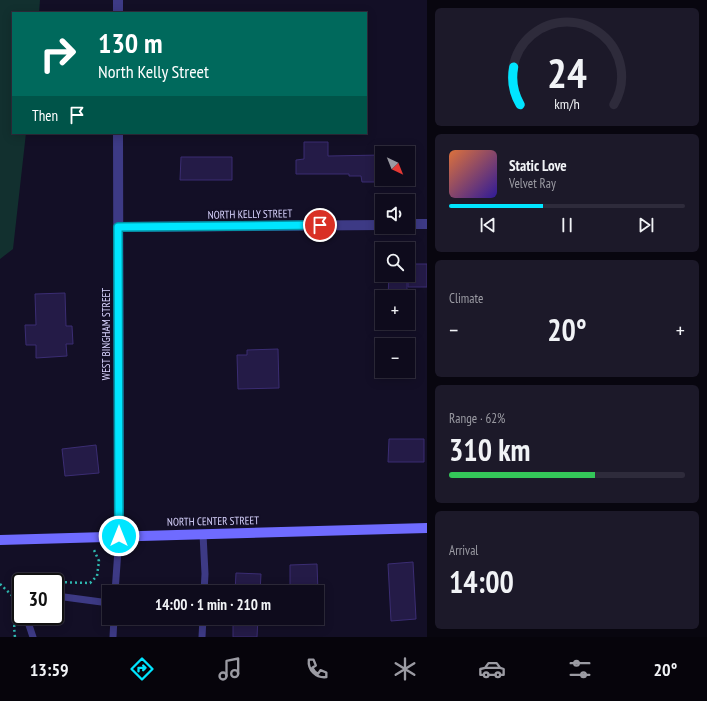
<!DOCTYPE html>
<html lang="en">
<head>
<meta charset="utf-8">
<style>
  body { margin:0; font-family:"PT Sans Narrow",sans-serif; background:#1c1929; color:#f1f3f6; height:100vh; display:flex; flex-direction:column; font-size:15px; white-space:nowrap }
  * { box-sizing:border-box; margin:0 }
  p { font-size:13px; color:#9b9ba3 }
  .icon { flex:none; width:22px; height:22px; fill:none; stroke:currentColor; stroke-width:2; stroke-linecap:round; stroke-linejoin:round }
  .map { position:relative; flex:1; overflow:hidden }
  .drawer { display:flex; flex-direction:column; gap:8px; padding:8px; background:#08060f; width:280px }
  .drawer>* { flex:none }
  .hud { position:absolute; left:12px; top:12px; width:355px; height:122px; border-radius:0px; box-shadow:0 2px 10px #0003,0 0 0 1px #2e2b3b; background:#00695c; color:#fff; overflow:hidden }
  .needle { width:26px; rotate:137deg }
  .buttons { position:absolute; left:375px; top:146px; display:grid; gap:8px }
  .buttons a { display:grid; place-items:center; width:40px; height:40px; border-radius:0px; background:#0e0b1c; box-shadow:0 2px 10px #0003,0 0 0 1px #2e2b3b; font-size:20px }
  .speed { position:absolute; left:12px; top:573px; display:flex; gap:8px; font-size:20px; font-weight:700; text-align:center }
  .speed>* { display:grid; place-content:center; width:52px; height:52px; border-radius:50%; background:#0e0b1c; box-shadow:0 2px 10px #0003,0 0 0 1px #2e2b3b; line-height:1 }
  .speed .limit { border:2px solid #111; border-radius:6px; background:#fff; color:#111 }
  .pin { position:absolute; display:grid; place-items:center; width:34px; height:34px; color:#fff; margin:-17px; border:2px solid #fff; border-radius:50%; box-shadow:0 1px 4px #0007 }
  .me { position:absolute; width:44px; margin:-22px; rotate:0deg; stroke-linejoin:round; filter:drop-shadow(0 0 3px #0008) }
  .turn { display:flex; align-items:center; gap:14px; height:84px; padding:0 20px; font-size:18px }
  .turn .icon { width:52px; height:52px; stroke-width:2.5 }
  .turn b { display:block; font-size:28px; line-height:34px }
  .then { display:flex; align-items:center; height:38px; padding:0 20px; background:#0003; gap:8px; font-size:15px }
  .big { font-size:30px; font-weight:700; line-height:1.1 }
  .drawer .tile { flex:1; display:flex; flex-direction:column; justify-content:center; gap:6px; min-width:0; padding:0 14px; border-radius:6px; background:#1c1929 }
  .drawer .dial { align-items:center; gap:0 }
  .dial svg { height:104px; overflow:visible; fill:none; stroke:#2e2b3b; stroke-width:7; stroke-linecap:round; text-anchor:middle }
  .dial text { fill:#f1f3f6; stroke:none }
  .song { display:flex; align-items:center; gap:12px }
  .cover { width:48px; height:48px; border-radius:6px; background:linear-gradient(135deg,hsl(20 70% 55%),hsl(250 70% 35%)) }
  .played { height:4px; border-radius:2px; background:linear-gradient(90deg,#00e5ff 40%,#2e2b3b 40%) }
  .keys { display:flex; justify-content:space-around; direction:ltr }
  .heat { display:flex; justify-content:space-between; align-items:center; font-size:22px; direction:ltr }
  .charge { height:6px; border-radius:3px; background:linear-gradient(90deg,#34c759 62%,#2e2b3b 0) }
  .trip { position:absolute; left:102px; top:585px; width:222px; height:40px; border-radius:0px; background:#0e0b1c; box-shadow:0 2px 10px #0003,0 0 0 1px #2e2b3b; font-weight:700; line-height:40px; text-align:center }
  .menu { display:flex; height:64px; justify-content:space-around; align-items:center; background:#06040b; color:#9b9ba3 }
  .menu .icon { width:28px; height:28px }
  .menu .on { color:#00e5ff }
  .menu b { font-size:18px; color:#f1f3f6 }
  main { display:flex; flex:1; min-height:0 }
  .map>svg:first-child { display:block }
</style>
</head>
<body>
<main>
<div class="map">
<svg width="427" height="637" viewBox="0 0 427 637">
  <rect width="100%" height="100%" fill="#130f26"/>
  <!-- green -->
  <path fill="#12302f" d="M0 0H40L39 13H13V133H26L13 249 0 259Z"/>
  <!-- building -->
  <path fill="#241b47" stroke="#3b2d73" d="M304 142H328V156L382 155 380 182H362L361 176H349V174H296V160L304 159Z
    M181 157H232V180H180Z
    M408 264H427V287H408Z
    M389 275H407V297H388Z
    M65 293 66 326H72L73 344H66L67 356 36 358V345H26L25 325H36L35 294Z
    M278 349 279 388 238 389 237 355H247V350Z
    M389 439H424V462H388Z
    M96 445 99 473 65 476 62 449Z
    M413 562 416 619 391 621 388 564Z
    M317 564 318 592H290V565Z
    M236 573 261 574 260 592H235Z
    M233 618H258L257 637H233Z"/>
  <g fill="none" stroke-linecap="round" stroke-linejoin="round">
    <!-- path -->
    <path stroke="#2fb8b0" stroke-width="2.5" stroke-dasharray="2 3" stroke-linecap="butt" d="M55 582 90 583 97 576 99 561 94 550
      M0 584 21 604
      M15 637C13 623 15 616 21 603"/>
    <!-- lane -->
    <path stroke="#3d3a85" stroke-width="7" d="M203 534 205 574 204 592
      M115 592 119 536
      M55 597H64L109 603
      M30 616 29 625 33 637
      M113 637 114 618
      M202 637 203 618"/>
    <!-- street -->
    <path stroke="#3d3a85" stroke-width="10" d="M118 13V0
      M118 133 119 536
      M408 224H427
      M118 227 382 225"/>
    <!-- secondary -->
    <path stroke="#6f6bff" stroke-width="10" d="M0 540 427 528"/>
  </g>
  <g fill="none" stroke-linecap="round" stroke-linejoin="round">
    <defs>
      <path id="route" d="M119 536 118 227 320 225"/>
    </defs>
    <!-- route casing -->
    <use href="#route" stroke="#0095a6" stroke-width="10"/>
    <!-- route -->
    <use href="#route" stroke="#00e5ff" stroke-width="7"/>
  </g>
  <g text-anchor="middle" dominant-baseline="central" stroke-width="4" stroke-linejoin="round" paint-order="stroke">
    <!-- street labels -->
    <g font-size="11" fill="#d9d4ff" stroke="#130f26">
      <text transform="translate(250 214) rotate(-1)">NORTH KELLY STREET</text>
      <text transform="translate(106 334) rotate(-90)">WEST BINGHAM STREET</text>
      <text transform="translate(213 521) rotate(-1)">NORTH CENTER STREET</text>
    </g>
  </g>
</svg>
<div class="buttons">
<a><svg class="needle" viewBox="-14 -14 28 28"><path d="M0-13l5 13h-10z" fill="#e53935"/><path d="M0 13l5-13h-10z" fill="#9b9ba3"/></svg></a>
<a><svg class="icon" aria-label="sound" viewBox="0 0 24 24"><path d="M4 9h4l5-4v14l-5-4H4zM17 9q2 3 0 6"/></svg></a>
<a><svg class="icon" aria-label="search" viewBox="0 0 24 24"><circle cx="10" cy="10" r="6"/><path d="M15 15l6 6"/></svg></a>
<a>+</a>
<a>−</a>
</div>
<div class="speed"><div class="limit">30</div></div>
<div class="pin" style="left:320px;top:225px;background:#d93025"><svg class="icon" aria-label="arrive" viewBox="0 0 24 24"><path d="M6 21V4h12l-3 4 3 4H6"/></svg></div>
<svg class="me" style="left:119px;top:536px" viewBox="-20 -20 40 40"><circle r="17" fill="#00e5ff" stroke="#fff" stroke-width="3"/><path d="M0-11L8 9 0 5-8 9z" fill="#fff"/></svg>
<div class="trip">14:00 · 1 min · 210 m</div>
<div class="hud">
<div class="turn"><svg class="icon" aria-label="right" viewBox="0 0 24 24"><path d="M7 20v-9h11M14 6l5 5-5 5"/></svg><div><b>130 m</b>North Kelly Street</div></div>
<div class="then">Then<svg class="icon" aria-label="arrive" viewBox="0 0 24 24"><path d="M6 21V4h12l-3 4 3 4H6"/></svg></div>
</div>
</div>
<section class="drawer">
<div class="tile dial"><svg viewBox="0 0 100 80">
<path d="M14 69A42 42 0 1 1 86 69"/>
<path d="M14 69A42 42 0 0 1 9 40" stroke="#00e5ff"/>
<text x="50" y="56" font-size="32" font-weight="700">24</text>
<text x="50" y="72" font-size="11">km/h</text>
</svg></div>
<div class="tile">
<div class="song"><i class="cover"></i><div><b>Static Love</b><p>Velvet Ray</p></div></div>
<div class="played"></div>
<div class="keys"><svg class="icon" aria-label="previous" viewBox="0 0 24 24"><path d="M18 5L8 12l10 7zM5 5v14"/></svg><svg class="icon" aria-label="pause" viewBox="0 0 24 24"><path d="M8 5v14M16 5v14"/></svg><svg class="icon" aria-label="next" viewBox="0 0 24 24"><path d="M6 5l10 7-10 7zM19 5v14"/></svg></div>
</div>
<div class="tile"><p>Climate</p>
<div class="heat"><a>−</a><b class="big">20°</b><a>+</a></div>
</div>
<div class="tile"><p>Range · 62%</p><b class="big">310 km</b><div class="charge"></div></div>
<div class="tile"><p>Arrival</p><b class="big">14:00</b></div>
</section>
</main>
<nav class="menu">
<b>13:59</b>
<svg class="icon on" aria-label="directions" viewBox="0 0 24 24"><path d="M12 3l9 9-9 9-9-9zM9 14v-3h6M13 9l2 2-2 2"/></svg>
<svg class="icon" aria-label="music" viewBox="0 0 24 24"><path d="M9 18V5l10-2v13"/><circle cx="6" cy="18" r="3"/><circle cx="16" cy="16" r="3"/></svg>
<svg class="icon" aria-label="phone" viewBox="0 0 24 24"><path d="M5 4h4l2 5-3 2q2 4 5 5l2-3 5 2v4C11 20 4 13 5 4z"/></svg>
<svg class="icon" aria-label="climate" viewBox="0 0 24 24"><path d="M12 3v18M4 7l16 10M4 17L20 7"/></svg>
<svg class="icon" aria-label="car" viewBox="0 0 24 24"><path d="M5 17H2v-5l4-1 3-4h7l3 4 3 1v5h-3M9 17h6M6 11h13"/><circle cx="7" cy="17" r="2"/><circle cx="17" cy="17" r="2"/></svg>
<svg class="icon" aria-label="filters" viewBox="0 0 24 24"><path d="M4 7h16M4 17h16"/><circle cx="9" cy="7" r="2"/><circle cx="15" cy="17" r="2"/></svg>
<b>20°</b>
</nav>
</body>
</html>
